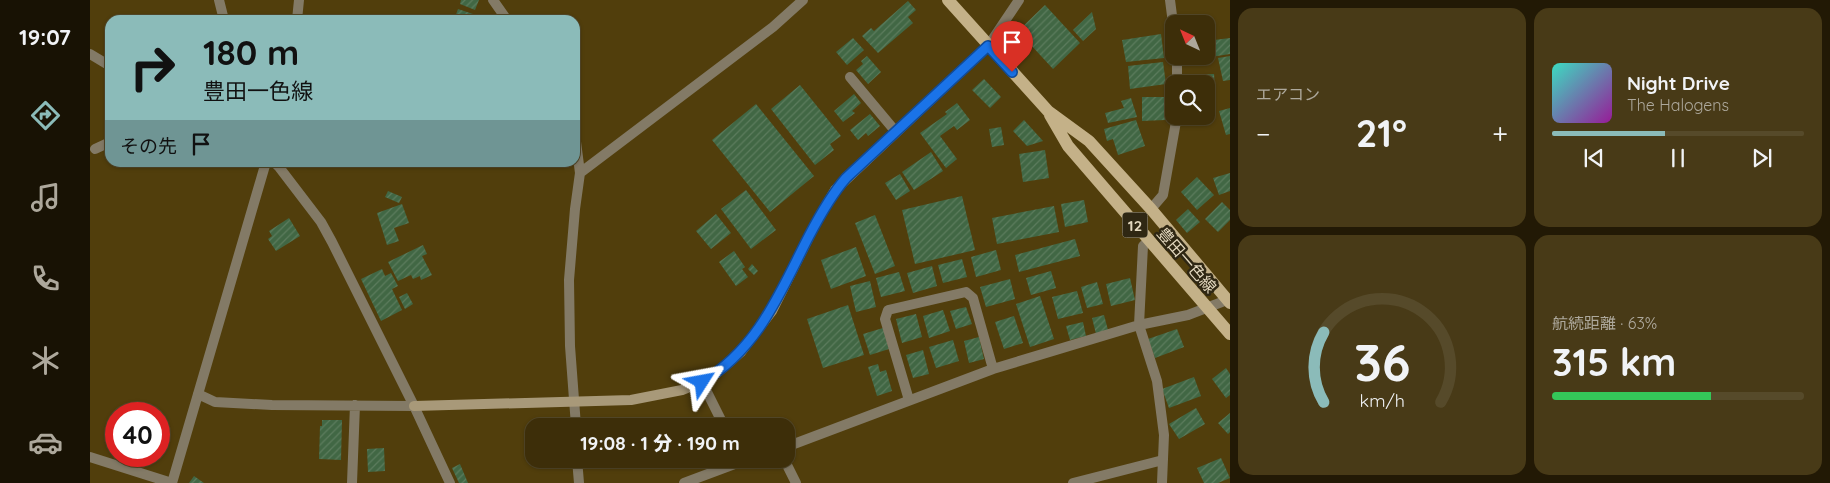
<!DOCTYPE html>
<html lang="ja">
<head>
<meta charset="utf-8">
<style>
  body { margin:0; font-family:Quicksand,"Noto Sans JP",sans-serif; background:#483a17; color:#f1f3f6; height:100vh; display:flex; flex-direction:column; font-size:19px; white-space:nowrap }
  * { box-sizing:border-box; margin:0 }
  p { font-size:16px; color:#ada89c }
  .icon { flex:none; width:28px; height:28px; fill:none; stroke:currentColor; stroke-width:2; stroke-linecap:round; stroke-linejoin:round }
  .map { position:relative; flex:1; overflow:hidden }
  .side { display:flex; flex-direction:column; gap:8px; padding:8px; background:#221905; width:600px }
  .side>* { flex:none }
  .top-card { position:absolute; left:15px; top:15px; width:475px; height:152px; border-radius:15px; box-shadow:0 1px 4px #0004,0 0 0 1px #564a2a; background:#8bbbb9; color:#111; overflow:hidden }
  .needle { width:32px; rotate:317deg }
  .buttons { position:absolute; left:1075px; top:15px; display:grid; gap:10px }
  .buttons a { display:grid; place-items:center; width:50px; height:50px; border-radius:10px; background:#3d2e09; box-shadow:0 1px 4px #0004,0 0 0 1px #564a2a; font-size:25px }
  .speed { position:absolute; left:15px; top:402px; display:flex; gap:10px; font-size:25px; font-weight:700; text-align:center }
  .speed>* { display:grid; place-content:center; width:65px; height:65px; border-radius:50%; background:#3d2e09; box-shadow:0 1px 4px #0004,0 0 0 1px #564a2a; line-height:1 }
  .speed .limit { border:8px solid #d22; background:#fff; color:#111 }
  .pin { position:absolute; display:grid; place-items:center; width:42px; height:42px; color:#fff; margin:-51px -21px; border-radius:50% 50% 50% 0; rotate:-45deg; box-shadow:0 0 5px #0007 }
  .pin .icon { rotate:45deg }
  .me { position:absolute; width:55px; margin:-28px; rotate:56deg; stroke-linejoin:round; filter:drop-shadow(0 0 4px #0008) }
  .turn { display:flex; align-items:center; gap:18px; height:105px; padding:0 15px; font-size:22px }
  .turn .icon { width:65px; height:65px; stroke-width:2.5 }
  .turn b { display:block; font-size:35px; line-height:42px }
  .then { display:flex; align-items:center; height:48px; padding:0 15px; background:#0003; gap:10px; font-size:19px }
  .big { font-size:38px; font-weight:800; line-height:1.1 }
  .side .tile { flex:1; display:flex; flex-direction:column; justify-content:center; gap:8px; min-width:0; padding:0 18px; border-radius:15px; background:#483a17 }
  .side .dial { align-items:center; gap:0 }
  .dial svg { height:130px; overflow:visible; fill:none; stroke:#564a2a; stroke-width:7; stroke-linecap:round; text-anchor:middle }
  .dial text { fill:#f1f3f6; stroke:none }
  .song { display:flex; align-items:center; gap:15px }
  .cover { width:60px; height:60px; border-radius:8px; background:linear-gradient(135deg,hsl(170 70% 55%),hsl(300 70% 35%)) }
  .played { height:5px; border-radius:2px; background:linear-gradient(90deg,#8bbbb9 45%,#564a2a 45%) }
  .keys { display:flex; justify-content:space-around; direction:ltr }
  .heat { display:flex; justify-content:space-between; align-items:center; font-size:28px; direction:ltr }
  .charge { height:8px; border-radius:4px; background:linear-gradient(90deg,#34c759 63%,#564a2a 0) }
  .side .tiles { flex:1; display:grid; gap:8px; grid-template-columns:repeat(2,1fr) }
  .trip { position:absolute; left:435px; top:418px; width:270px; height:50px; border-radius:15px; background:#3d2e09; box-shadow:0 1px 4px #0004,0 0 0 1px #564a2a; font-weight:800; line-height:50px; text-align:center }
  main { display:flex; flex:1; min-height:0 }
  .dock { display:flex; flex-direction:column; width:90px; justify-content:space-around; align-items:center; background:#181204; color:#ada89c }
  .dock .icon { width:35px; height:35px }
  .dock .selected { color:#8bbbb9 }
  .dock b { font-size:22px; color:#f1f3f6 }
  .map>svg:first-child { display:block }
</style>
</head>
<body>
<main>
<nav class="dock">
<b>19:07</b>
<svg class="icon selected" aria-label="directions" viewBox="0 0 24 24"><path d="M12 3l9 9-9 9-9-9zM9 14v-3h6M13 9l2 2-2 2"/></svg>
<svg class="icon" aria-label="music" viewBox="0 0 24 24"><path d="M9 18V5l10-2v13"/><circle cx="6" cy="18" r="3"/><circle cx="16" cy="16" r="3"/></svg>
<svg class="icon" aria-label="phone" viewBox="0 0 24 24"><path d="M5 4h4l2 5-3 2q2 4 5 5l2-3 5 2v4C11 20 4 13 5 4z"/></svg>
<svg class="icon" aria-label="climate" viewBox="0 0 24 24"><path d="M12 3v18M4 7l16 10M4 17L20 7"/></svg>
<svg class="icon" aria-label="car" viewBox="0 0 24 24"><path d="M5 17H2v-5l4-1 3-4h7l3 4 3 1v5h-3M9 17h6M6 11h13"/><circle cx="7" cy="17" r="2"/><circle cx="17" cy="17" r="2"/></svg>
</nav>
<div class="map">
<svg width="1140" height="483" viewBox="0 0 1140 483">
  <defs>
    <pattern id="building-hatch" width="6" height="6" patternUnits="userSpaceOnUse" patternTransform="scale(1.25)"><rect width="6" height="6" fill="#416744"/><path d="M-1 1l2-2M0 6l6-6M5 7l2-2" fill="none" stroke="#5c7c5d"/></pattern>
  </defs>
  <rect width="100%" height="100%" fill="#513e0c"/>
  <!-- building -->
  <path fill="url(#building-hatch)" d="M371 0H389L385 10 370 4Z
    M818 1 826 10 818 17 823 23 788 53 772 36 781 28 784 31Z
    M955 5 990 43 963 69 928 31Z
    M368 9 395 18V20H364Z
    M1002 12 1006 29 993 41 983 30Z
    M1071 34 1074 58 1036 62 1032 40Z
    M763 38 774 50 757 65 746 52Z
    M1140 38V54L1101 60 1100 56H1116V41Z
    M777 56 791 72 778 84 766 70 773 64 771 61Z
    M1140 56V80L1133 81 1128 58Z
    M1073 62 1076 84 1040 89 1038 66Z
    M1124 74 1126 97 1116 98V84H1100V75Z
    M894 79 911 97 900 108 882 90Z
    M710 85 751 136 740 144 744 150 725 165 681 109Z
    M764 94 771 103 762 111 765 113 753 122 744 111Z
    M1052 97H1075V120L1052 121Z
    M1041 98 1047 117 1018 123 1015 113 1034 108 1031 101Z
    M867 103 880 120 867 130 864 126 850 136 867 159 856 168 830 133 857 114 855 112Z
    M666 104 724 176 680 212 622 140Z
    M1140 108V134L1136 135 1129 111Z
    M780 114 790 126 778 136 776 133 768 140 760 130Z
    M934 120 953 141 937 146 923 131Z
    M1046 120 1055 146 1028 155 1023 139 1017 141 1014 129Z
    M911 127 914 145 902 147 899 129Z
    M955 150 959 178 933 182 929 154Z
    M841 152 853 171 824 190 812 172Z
    M1140 173V191L1129 195 1123 178Z
    M810 174 820 191 806 200 795 183Z
    M1107 177 1124 195 1107 210 1091 192Z
    M656 190 686 230 661 249 631 209Z
    M298 191 312 197 309 203 295 197Z
    M872 196 885 250 825 264 812 210Z
    M994 200 998 222 975 227 971 204Z
    M1132 202 1140 210V220L1128 232 1115 219Z
    M312 204 319 223 304 228 309 241 297 245 287 213Z
    M964 206 969 232 907 244 902 218Z
    M1098 209 1110 222 1097 233 1086 220Z
    M626 214 641 233 621 249 606 231Z
    M785 215 805 266 785 274 765 223Z
    M199 218 210 236 186 251 178 239 182 236 179 231Z
    M985 239 990 256 929 272 925 255Z
    M333 245 337 254 332 256 342 275 331 280 330 276 323 279 321 275 308 281 298 262Z
    M766 247 776 276 741 289 731 260Z
    M906 250 911 270 886 277 881 257Z
    M644 251 655 267 652 269 658 277 646 286 629 262Z
    M872 259 877 277 853 283 848 265Z
    M662 264 668 271 664 275 658 269Z
    M842 266 847 286 823 293 817 273Z
    M292 269 295 276 301 273 308 286 302 289 312 310 291 321 271 279Z
    M961 271 966 288 941 295 936 278Z
    M809 272 815 291 791 297 786 278Z
    M1040 278 1045 300 1021 306 1016 284Z
    M920 279 925 299 896 307 890 287Z
    M780 281 786 307 766 312 760 286Z
    M1007 282 1013 304 997 308 991 287Z
    M987 291 993 313 968 319 962 297Z
    M317 293 323 304 315 309 309 297Z
    M950 296 964 339 940 347 926 304Z
    M758 305 774 355 733 368 717 319Z
    M876 307 882 324 866 329 860 311Z
    M853 310 860 331 839 338 833 316Z
    M826 314 832 337 812 343 806 319Z
    M1014 315 1018 330 1006 334 1002 318Z
    M924 316 933 343 914 349 905 322Z
    M993 322 996 336 980 340 976 326Z
    M793 328 799 349 780 355 773 334Z
    M1087 329 1094 347 1065 358 1058 339Z
    M889 337 894 359 879 363 874 341Z
    M863 340 869 361 846 368 839 347Z
    M833 350 839 374 823 378 816 355Z
    M788 364 790 372 796 370 802 391 787 396 778 367Z
    M1136 368 1140 374V395L1136 398 1122 379Z
    M1104 377 1111 396 1079 408 1072 389Z
    M1106 408 1115 424 1089 439 1079 424Z
    M1140 413V432L1138 434 1128 423Z
    M232 420H252L251 460 229 459 230 426H232Z
    M294 448 295 471 278 472 277 449Z
    M1131 458 1140 478 1128 483H1114L1107 468Z
    M370 464 378 483H369L362 468Z
    M104 476 114 483H99Z"/>
  <g fill="none" stroke-linecap="round" stroke-linejoin="round">
    <!-- street -->
    <path stroke="#837a66" stroke-width="10" d="M129 0 134 20
      M403 0 417 20
      M1080 0 1084 31
      M207 20 209 0
      M898 46 929 0
      M0 54 20 66
      M1087 56V84
      M760 77 806 132
      M485 134 490 173 485 209 479 280 480 346 486 426
      M5 149 20 142
      M184 162 189 167 231 222 242 242 324 406 360 483
      M490 173 683 27 713 0
      M1061 209 1073 195 1087 116
      M1058 241 1053 246 1049 325 1067 381 1074 435 1072 483
      M612 382 634 426
      M108 394 125 402 182 405 324 406
      M819 400 795 319 798 310 876 292 883 298 903 369
      M696 447 903 369 1049 325 1098 315 1140 299
      M0 457 82 483
      M487 459 489 483
      M694 459 706 483
      M82 483 176 162
      M262 483 265 405
      M594 483 658 459
      M983 483 1073 460"/>
    <!-- secondary -->
    <path stroke="#a89979" stroke-width="10" d="M324 406 541 400 592 390 612 382 627 373 651 352 682 311 727 221 745 190 898 46"/>
    <!-- primary -->
    <path stroke="#c4b188" stroke-width="12" d="M858 0 958 111 999 141 1061 209 1140 303
      M960 115 978 146 1140 334"/>
  </g>
  <g fill="none" stroke-linecap="round" stroke-linejoin="round">
    <defs>
      <path id="route" d="M612 382C669 348 690 292 719 236 730 215 741 195 756 178L898 46 922 72"/>
    </defs>
    <!-- route casing -->
    <use href="#route" stroke="#114b97" stroke-width="12"/>
    <!-- route -->
    <use href="#route" stroke="#1a73e8" stroke-width="9"/>
  </g>
  <g text-anchor="middle" dominant-baseline="central" stroke-width="5" stroke-linejoin="round" paint-order="stroke">
    <!-- shield labels -->
    <rect fill="#2f2713" stroke="#ada38b" stroke-width="1" x="1032.5" y="212.5" width="25" height="25" rx="4"/>
    <g font-size="15" font-weight="bold" fill="#e3d8bf">
      <text x="1045" y="225">12</text>
    </g>
    <!-- street labels -->
    <g font-size="16" fill="#e3d8bf" stroke="#2f2713">
      <text transform="translate(1097 260) rotate(49)">豊田一色線</text>
    </g>
  </g>
</svg>
<div class="buttons">
<a><svg class="needle" viewBox="-14 -14 28 28"><path d="M0-13l5 13h-10z" fill="#e53935"/><path d="M0 13l5-13h-10z" fill="#ada89c"/></svg></a>
<a><svg class="icon" aria-label="search" viewBox="0 0 24 24"><circle cx="10" cy="10" r="6"/><path d="M15 15l6 6"/></svg></a>
</div>
<div class="speed"><div class="limit">40</div></div>
<div class="pin" style="left:922px;top:72px;background:#d93025"><svg class="icon" aria-label="arrive" viewBox="0 0 24 24"><path d="M6 21V4h12l-3 4 3 4H6"/></svg></div>
<svg class="me" style="left:612px;top:382px" viewBox="-20 -20 40 40"><path d="M0-17L14 15 0 8-14 15z" fill="#1a73e8" stroke="#fff" stroke-width="4"/></svg>
<div class="trip">19:08 · 1 分 · 190 m</div>
<div class="top-card">
<div class="turn"><svg class="icon" aria-label="right" viewBox="0 0 24 24"><path d="M7 20v-9h11M14 6l5 5-5 5"/></svg><div><b>180 m</b>豊田一色線</div></div>
<div class="then">その先<svg class="icon" aria-label="arrive" viewBox="0 0 24 24"><path d="M6 21V4h12l-3 4 3 4H6"/></svg></div>
</div>
</div>
<section class="side">
<div class="tiles">
<div class="tile"><p>エアコン</p>
<div class="heat"><a>−</a><b class="big">21°</b><a>+</a></div>
</div>
<div class="tile">
<div class="song"><i class="cover"></i><div><b>Night Drive</b><p>The Halogens</p></div></div>
<div class="played"></div>
<div class="keys"><svg class="icon" aria-label="previous" viewBox="0 0 24 24"><path d="M18 5L8 12l10 7zM5 5v14"/></svg><svg class="icon" aria-label="pause" viewBox="0 0 24 24"><path d="M8 5v14M16 5v14"/></svg><svg class="icon" aria-label="next" viewBox="0 0 24 24"><path d="M6 5l10 7-10 7zM19 5v14"/></svg></div>
</div>
<div class="tile dial"><svg viewBox="0 0 100 80">
<path d="M14 69A42 42 0 1 1 86 69"/>
<path d="M14 69A42 42 0 0 1 14 26" stroke="#8bbbb9"/>
<text x="50" y="56" font-size="32" font-weight="700">36</text>
<text x="50" y="72" font-size="11">km/h</text>
</svg></div>
<div class="tile"><p>航続距離 · 63%</p><b class="big">315 km</b><div class="charge"></div></div>
</div>
</section>
</main>
</body>
</html>
